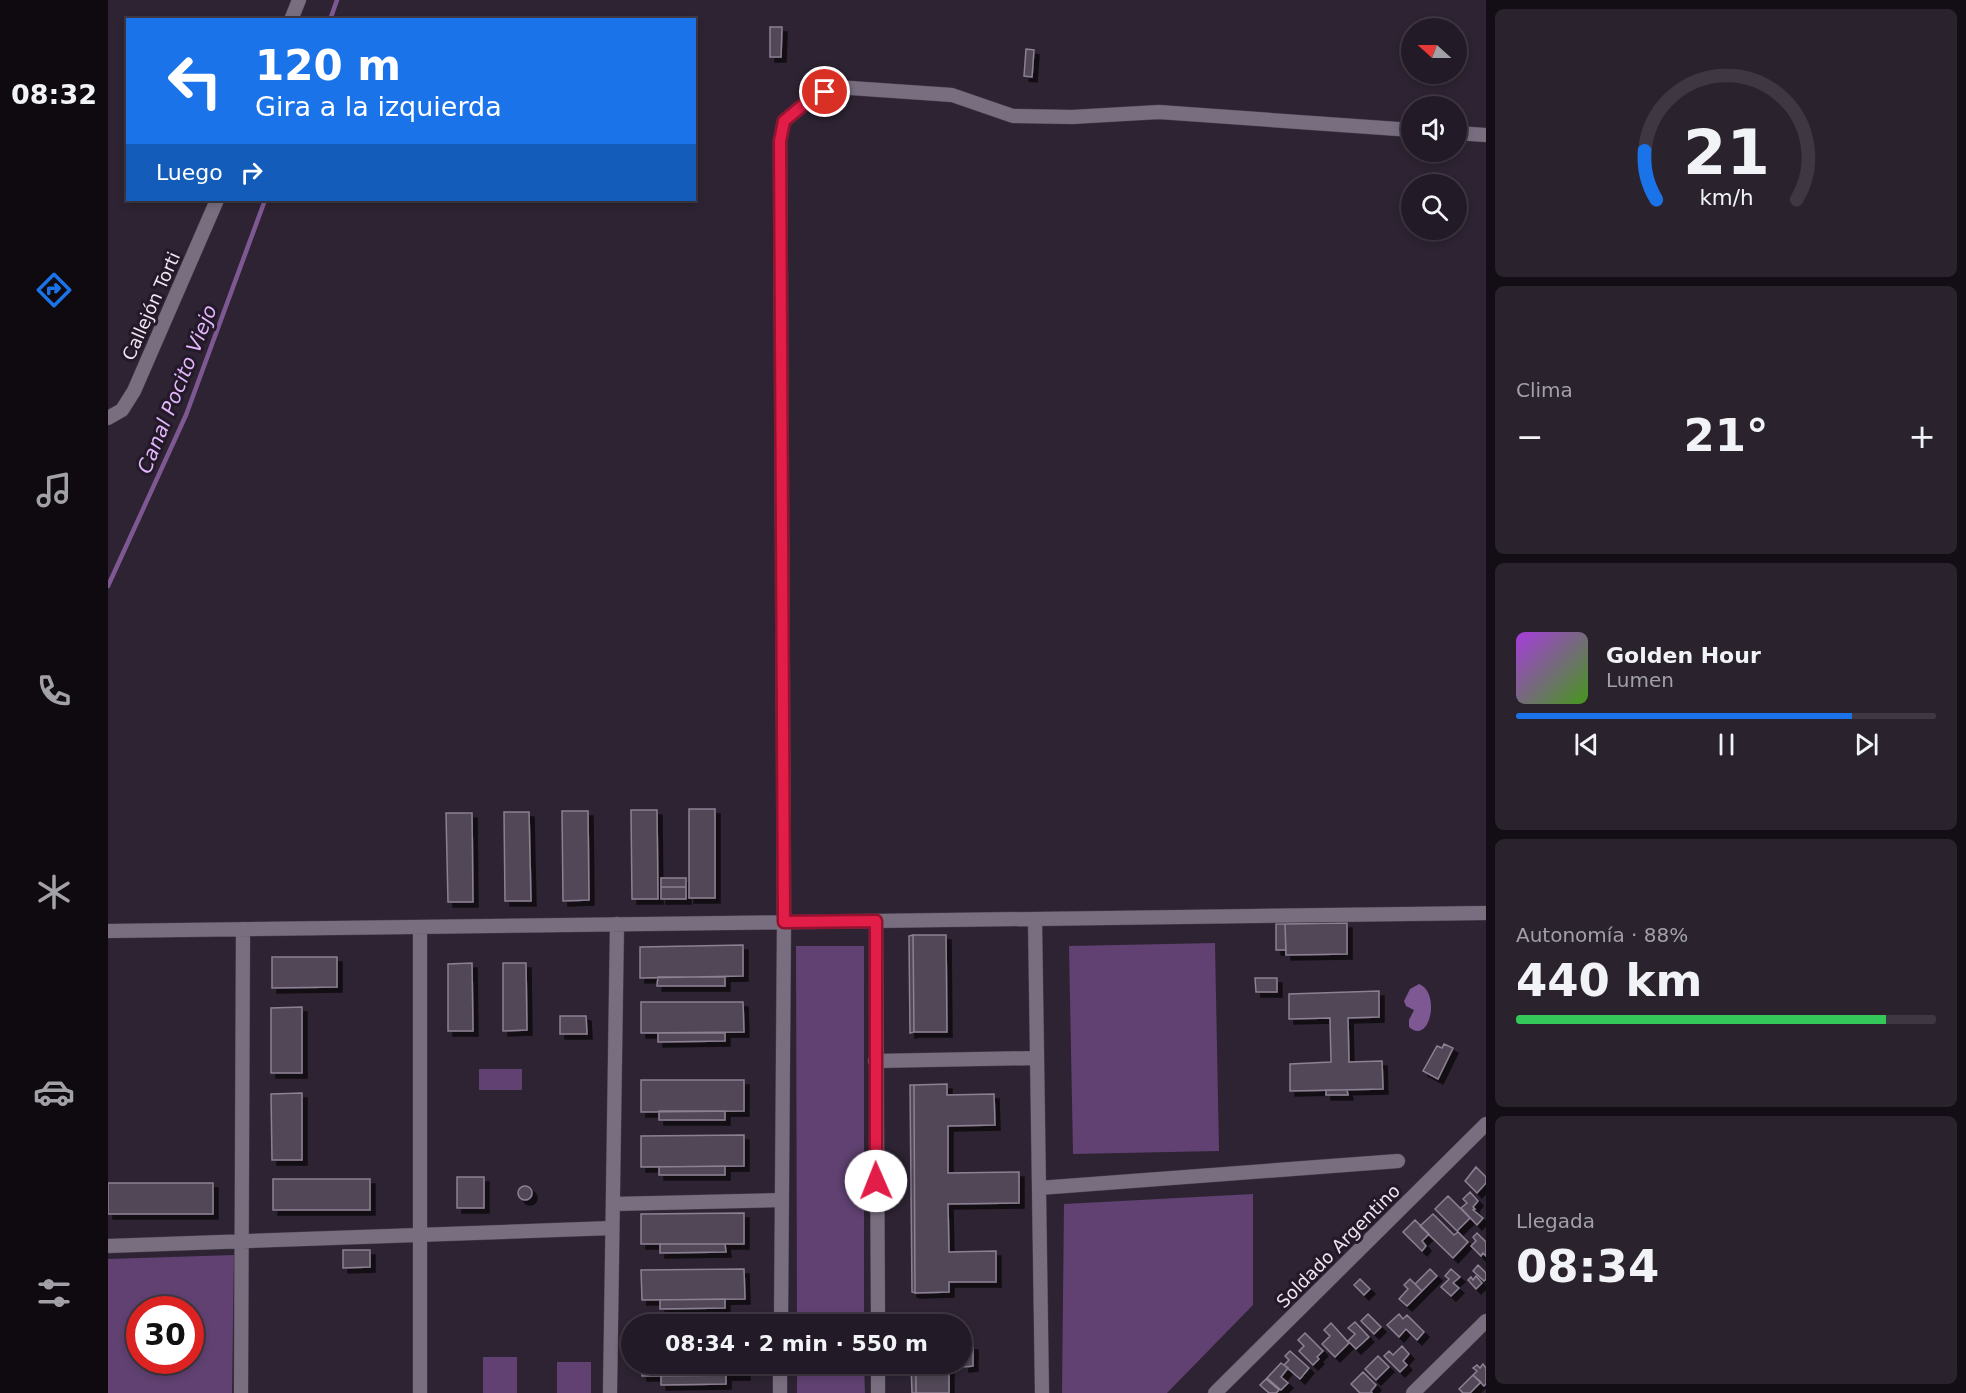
<!DOCTYPE html>
<html lang="es">
<head>
<meta charset="utf-8">
<style>
  body { margin:0; font-family:"DejaVu Sans",sans-serif; background:#2a232e; color:#f1f3f6; height:100vh; display:flex; flex-direction:column; font-size:22px; white-space:nowrap }
  * { box-sizing:border-box; margin:0 }
  p { font-size:20px; color:#a2a1a7 }
  .icon { flex:none; width:33px; height:33px; fill:none; stroke:currentColor; stroke-width:2; stroke-linecap:round; stroke-linejoin:round }
  .map { position:relative; flex:1; overflow:hidden }
  .side { display:flex; flex-direction:column; gap:9px; padding:9px; background:#130e15; width:480px }
  .side>* { flex:none }
  .banner { position:absolute; left:18px; top:18px; width:570px; height:183px; border-radius:0px; box-shadow:0 3px 9px #0003,0 0 0 2px #3f3843; background:#1a73e8; color:#fff; overflow:hidden }
  .needle { width:39px; rotate:291deg }
  .buttons { position:absolute; left:1293px; top:18px; display:grid; gap:12px }
  .buttons a { display:grid; place-items:center; width:66px; height:66px; border-radius:50%; background:#221a26; box-shadow:0 3px 9px #0003,0 0 0 2px #3f3843; font-size:30px }
  .speed { position:absolute; left:18px; top:1296px; display:flex; gap:12px; font-size:30px; font-weight:700; text-align:center }
  .speed>* { display:grid; place-content:center; width:78px; height:78px; border-radius:50%; background:#221a26; box-shadow:0 3px 9px #0003,0 0 0 2px #3f3843; line-height:1 }
  .speed .limit { border:9px solid #d22; background:#fff; color:#111 }
  .pin { position:absolute; display:grid; place-items:center; width:51px; height:51px; color:#fff; margin:-26px; border:3px solid #fff; border-radius:50%; box-shadow:0 2px 6px #0007 }
  .me { position:absolute; width:66px; margin:-33px; rotate:359deg; stroke-linejoin:round; filter:drop-shadow(0 0 4px #0008) }
  .turn { display:flex; align-items:center; gap:21px; height:126px; padding:0 30px; font-size:27px }
  .turn .icon { width:78px; height:78px; stroke-width:2.5 }
  .turn b { display:block; font-size:42px; line-height:51px }
  .then { display:flex; align-items:center; height:57px; padding:0 30px; background:#0003; gap:12px; font-size:22px }
  .big { font-size:45px; font-weight:700; line-height:1.1 }
  .side .widget { flex:1; display:flex; flex-direction:column; justify-content:center; gap:9px; min-width:0; padding:0 21px; border-radius:9px; background:#2a232e }
  .side .dial { align-items:center; gap:0 }
  .dial svg { height:156px; overflow:visible; fill:none; stroke:#3f3843; stroke-width:7; stroke-linecap:round; text-anchor:middle }
  .dial text { fill:#f1f3f6; stroke:none }
  .song { display:flex; align-items:center; gap:18px }
  .cover { width:72px; height:72px; border-radius:9px; background:linear-gradient(135deg,hsl(280 70% 55%),hsl(100 70% 35%)) }
  .played { height:6px; border-radius:3px; background:linear-gradient(90deg,#1a73e8 80%,#3f3843 80%) }
  .keys { display:flex; justify-content:space-around; direction:ltr }
  .heat { display:flex; justify-content:space-between; align-items:center; font-size:33px; direction:ltr }
  .charge { height:9px; border-radius:4px; background:linear-gradient(90deg,#34c759 88%,#3f3843 0) }
  .trip { position:absolute; left:513px; top:1314px; width:351px; height:60px; border-radius:30px; background:#221a26; box-shadow:0 3px 9px #0003,0 0 0 2px #3f3843; font-weight:700; line-height:60px; text-align:center }
  main { display:flex; flex:1; min-height:0 }
  .tabs { display:flex; flex-direction:column; width:108px; justify-content:space-around; align-items:center; background:#0e0a0f; color:#a2a1a7 }
  .tabs .icon { width:42px; height:42px }
  .tabs .on { color:#1a73e8 }
  .tabs b { font-size:27px; color:#f1f3f6 }
  .map>svg:first-child { display:block }
</style>
</head>
<body>
<main>
<nav class="tabs">
<b>08:32</b>
<svg class="icon on" aria-label="directions" viewBox="0 0 24 24"><path d="M12 3l9 9-9 9-9-9zM9 14v-3h6M13 9l2 2-2 2"/></svg>
<svg class="icon" aria-label="music" viewBox="0 0 24 24"><path d="M9 18V5l10-2v13"/><circle cx="6" cy="18" r="3"/><circle cx="16" cy="16" r="3"/></svg>
<svg class="icon" aria-label="phone" viewBox="0 0 24 24"><path d="M5 4h4l2 5-3 2q2 4 5 5l2-3 5 2v4C11 20 4 13 5 4z"/></svg>
<svg class="icon" aria-label="climate" viewBox="0 0 24 24"><path d="M12 3v18M4 7l16 10M4 17L20 7"/></svg>
<svg class="icon" aria-label="car" viewBox="0 0 24 24"><path d="M5 17H2v-5l4-1 3-4h7l3 4 3 1v5h-3M9 17h6M6 11h13"/><circle cx="7" cy="17" r="2"/><circle cx="17" cy="17" r="2"/></svg>
<svg class="icon" aria-label="filters" viewBox="0 0 24 24"><path d="M4 7h16M4 17h16"/><circle cx="9" cy="7" r="2"/><circle cx="15" cy="17" r="2"/></svg>
</nav>
<div class="map">
<svg width="1378" height="1393" viewBox="0 0 1378 1393">
  <defs>
    <filter id="shadow"><feDropShadow dx="5" dy="5" stdDeviation="0" flood-color="#0009"/></filter>
  </defs>
  <rect width="100%" height="100%" fill="#2d2332"/>
  <!-- green -->
  <path fill="#604171" fill-rule="evenodd" d="M1107 943 1111 1151 965 1154 961 946Z
    M688 946H756V1324H689Z
    M371 1069H414V1090H371Z
    M1145 1194V1305L1059 1393H954L956 1204Z
    M126 1255 124 1393H0V1259ZM32 1310H82V1360H32Z
    M375 1357H409V1393H375Z
    M449 1362H483V1393H449Z
    M689 1364H756L757 1393H689Z"/>
  <!-- water -->
  <path fill="#7e5893" d="M1311 984C1333 992 1322 1046 1301 1027V1020L1306 1010 1298 1006 1296 1001 1302 989Z"/>
  <g fill="none" stroke-linecap="round" stroke-linejoin="round">
    <!-- stream -->
    <path stroke="#7e5893" stroke-width="4.5" d="M222 20 229 0
      M0 586 78 415 157 200"/>
  </g>
  <!-- building -->
  <path fill="#514657" stroke="#8c8093" stroke-width="1.5" filter="url(#shadow)" d="M662 27H674L673 57H662Z
    M918 49 926 50 924 77 916 76Z
    M581 809H607V898H581Z
    M523 810H549L550 899H524Z
    M454 811H480L481 900 455 901Z
    M396 812H421L423 901H397Z
    M338 813H364L365 902H340Z
    M553 878H578V887H553Z
    M553 887H578V899H553Z
    M1239 923V954L1178 955 1177 924Z
    M1168 924H1177L1178 950H1168Z
    M805 935 806 1032 802 1033 801 936Z
    M805 935H838L839 1032H806Z
    M635 945V976L532 978V947Z
    M164 957H229V987L164 988Z
    M364 963 365 1031H340V964Z
    M395 963H418L419 1030 395 1031Z
    M550 977H617V986H549Z
    M1147 978H1169V992H1148Z
    M1271 991V1017L1240 1018 1241 1062 1274 1061 1275 1089 1182 1091V1064L1223 1062 1222 1018 1181 1019V994Z
    M533 1002H635L636 1032 533 1033Z
    M194 1007V1073H163V1008Z
    M452 1016H478L479 1034H452Z
    M550 1033H617V1041L550 1042Z
    M1336 1044 1345 1048 1330 1079 1315 1071 1329 1046 1334 1048Z
    M533 1080H636V1111L533 1112Z
    M839 1084V1095L886 1094 887 1125 840 1126V1173L911 1172V1203L840 1204 841 1252 888 1251V1282H841V1292L807 1293 806 1085Z
    M802 1085H806L807 1293 804 1292Z
    M1218 1090H1239L1240 1095H1218Z
    M194 1093V1160H164L163 1094Z
    M551 1111H617V1120H551Z
    M636 1135V1166L533 1167V1136Z
    M617 1166V1175H551V1167Z
    M1368 1167 1378 1177V1183L1369 1193 1357 1181Z
    M349 1177H376V1208H349Z
    M165 1179H262V1210H165Z
    M0 1183H105V1214H0Z
    M410 1193a7 7 0 1 1 14 0a7 7 0 1 1-14 0Z
    M1362 1192 1370 1201 1365 1207 1367 1209 1365 1210 1375 1218 1369 1225 1353 1208 1359 1203 1355 1199Z
    M1340 1196 1362 1218 1349 1231 1327 1209Z
    M636 1213V1244H533V1214Z
    M1325 1214 1346 1235 1350 1232 1360 1242 1345 1258 1312 1226Z
    M1307 1220 1321 1234 1314 1241 1318 1246 1314 1251 1295 1232Z
    M1369 1233 1378 1242V1256L1375 1253 1373 1256 1363 1246 1368 1241 1365 1237Z
    M552 1244H617L618 1252 552 1253Z
    M235 1250H262V1267L235 1268Z
    M1370 1265 1378 1273V1279L1376 1281 1365 1271Z
    M636 1269 637 1299 534 1300 533 1270Z
    M1322 1269 1329 1276 1314 1291 1307 1284Z
    M1343 1269 1352 1277 1345 1283 1351 1288 1343 1296 1333 1287 1341 1279 1337 1276Z
    M1368 1276 1374 1283 1368 1289 1360 1280 1363 1277 1365 1280Z
    M1252 1279 1262 1289 1256 1295 1246 1285Z
    M1302 1279 1314 1291 1299 1306 1291 1299 1300 1289 1296 1285Z
    M617 1299V1308L552 1309V1300Z
    M1260 1314 1273 1327 1266 1334 1253 1321Z
    M1291 1314 1295 1319 1299 1315 1316 1332 1309 1340 1298 1329 1291 1337 1279 1325Z
    M1247 1322 1261 1337 1248 1349 1240 1341 1247 1334 1240 1328Z
    M1223 1323 1241 1343 1227 1357 1214 1344 1222 1336 1216 1330Z
    M1197 1333 1215 1351 1209 1357 1211 1359 1205 1365 1191 1351 1196 1346 1190 1340Z
    M855 1345H865V1366L856 1367Z
    M1294 1346 1301 1354 1295 1361 1299 1365 1292 1372 1276 1356 1281 1351 1285 1355Z
    M1182 1351 1201 1368 1192 1379 1176 1365 1181 1360 1177 1356Z
    M1270 1356 1281 1367 1268 1380 1257 1369Z
    M1173 1363 1180 1368 1173 1377 1180 1383 1173 1390 1159 1378Z
    M533 1364H637V1375L534 1376Z
    M803 1364H808V1393H804Z
    M808 1364H841V1393H808Z
    M1375 1364 1378 1368V1384L1376 1386 1365 1375 1369 1371 1365 1368 1369 1365 1372 1368Z
    M1255 1372 1268 1385 1263 1391 1264 1393H1252L1243 1384Z
    M618 1375V1384L553 1385V1376Z
    M1365 1375 1373 1382 1362 1393H1355L1351 1389Z
    M1158 1379 1171 1390 1168 1393H1161L1152 1385Z"/>
  <g fill="none" stroke-linecap="round" stroke-linejoin="round">
    <defs>
      <path id="minor" d="M183 20 191 0
        M1348 133 1378 135
        M0 418 14 410 26 391 109 200
        M927 919 934 1393
        M768 921 770 1324
        M312 927V1393
        M0 931 1378 913
        M767 1061 929 1058
        M931 1188 1290 1161
        M505 1204 674 1200
        M0 1246 504 1228
        M673 1324 676 922 672 141 676 121 706 96 728 87 844 95 905 116 964 117 1051 112 1304 130
        M770 1364V1393
        M133 1393 135 929
        M502 1393 509 924
        M672 1393V1364
        M1107 1393 1378 1124
        M1305 1393 1378 1321"/>
    </defs>
    <!-- minor casing -->
    <use href="#minor" stroke="#49404d" stroke-width="15"/>
    <!-- minor -->
    <use href="#minor" stroke="#796e80" stroke-width="14"/>
  </g>
  <g fill="none" stroke-linecap="round" stroke-linejoin="round">
    <defs>
      <path id="route" d="M717 92 706 96 676 121 672 141 676 922 768 921V1181"/>
    </defs>
    <!-- route casing -->
    <use href="#route" stroke="#92132f" stroke-width="15"/>
    <!-- route -->
    <use href="#route" stroke="#e11d48" stroke-width="10"/>
  </g>
  <g text-anchor="middle" dominant-baseline="central" stroke-width="6" stroke-linejoin="round" paint-order="stroke">
    <!-- street labels -->
    <g font-size="18" fill="#ede6f0" stroke="#231928">
      <text transform="translate(43 306) rotate(-66)">Callejón Torti</text>
      <text transform="translate(1230 1246) rotate(-45)">Soldado Argentino</text>
    </g>
    <!-- water labels -->
    <g font-size="20" font-style="italic" fill="#e2b7fb" stroke="#231928">
      <text transform="translate(69 389) rotate(-68)">Canal Pocito Viejo</text>
    </g>
  </g>
</svg>
<div class="buttons">
<a><svg class="needle" viewBox="-14 -14 28 28"><path d="M0-13l5 13h-10z" fill="#e53935"/><path d="M0 13l5-13h-10z" fill="#a2a1a7"/></svg></a>
<a><svg class="icon" aria-label="sound" viewBox="0 0 24 24"><path d="M4 9h4l5-4v14l-5-4H4zM17 9q2 3 0 6"/></svg></a>
<a><svg class="icon" aria-label="search" viewBox="0 0 24 24"><circle cx="10" cy="10" r="6"/><path d="M15 15l6 6"/></svg></a>
</div>
<div class="speed"><div class="limit">30</div></div>
<div class="pin" style="left:717px;top:92px;background:#d93025"><svg class="icon" aria-label="arrive" viewBox="0 0 24 24"><path d="M6 21V4h12l-3 4 3 4H6"/></svg></div>
<svg class="me" style="left:768px;top:1181px" viewBox="-20 -20 40 40"><circle r="19" fill="#fff"/><path d="M0-13L10 11 0 6-10 11z" fill="#e11d48"/></svg>
<div class="trip">08:34 · 2 min · 550 m</div>
<div class="banner">
<div class="turn"><svg class="icon" aria-label="left" viewBox="0 0 24 24"><path d="M17 20v-9H6M10 6l-5 5 5 5"/></svg><div><b>120 m</b>Gira a la izquierda</div></div>
<div class="then">Luego<svg class="icon" aria-label="right" viewBox="0 0 24 24"><path d="M7 20v-9h11M14 6l5 5-5 5"/></svg></div>
</div>
</div>
<section class="side">
<div class="widget dial"><svg viewBox="0 0 100 80">
<path d="M14 69A42 42 0 1 1 86 69"/>
<path d="M14 69A42 42 0 0 1 8 44" stroke="#1a73e8"/>
<text x="50" y="56" font-size="32" font-weight="700">21</text>
<text x="50" y="72" font-size="11">km/h</text>
</svg></div>
<div class="widget"><p>Clima</p>
<div class="heat"><a>−</a><b class="big">21°</b><a>+</a></div>
</div>
<div class="widget">
<div class="song"><i class="cover"></i><div><b>Golden Hour</b><p>Lumen</p></div></div>
<div class="played"></div>
<div class="keys"><svg class="icon" aria-label="previous" viewBox="0 0 24 24"><path d="M18 5L8 12l10 7zM5 5v14"/></svg><svg class="icon" aria-label="pause" viewBox="0 0 24 24"><path d="M8 5v14M16 5v14"/></svg><svg class="icon" aria-label="next" viewBox="0 0 24 24"><path d="M6 5l10 7-10 7zM19 5v14"/></svg></div>
</div>
<div class="widget"><p>Autonomía · 88%</p><b class="big">440 km</b><div class="charge"></div></div>
<div class="widget"><p>Llegada</p><b class="big">08:34</b></div>
</section>
</main>
</body>
</html>
